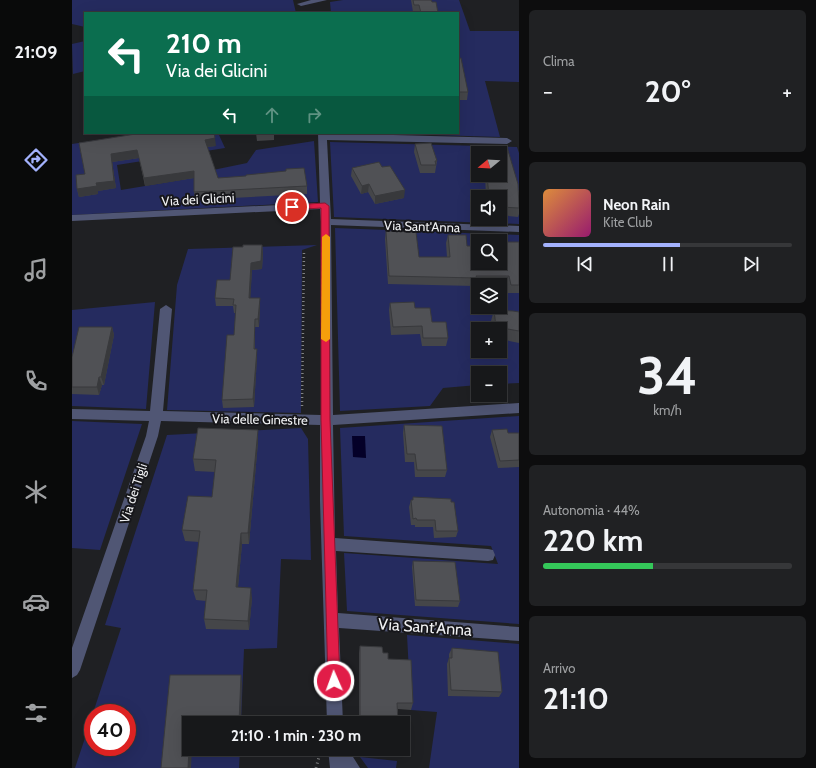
<!DOCTYPE html>
<html lang="it">
<head>
<meta charset="utf-8">
<style>
  body { margin:0; font-family:Cabin,sans-serif; background:#202123; color:#f1f3f6; height:100vh; display:flex; flex-direction:column; font-size:15px; white-space:nowrap }
  * { box-sizing:border-box; margin:0 }
  p { font-size:13px; color:#9ea0a2 }
  .icon { flex:none; width:22px; height:22px; fill:none; stroke:currentColor; stroke-width:2; stroke-linecap:round; stroke-linejoin:round }
  .map { position:relative; flex:1; overflow:hidden }
  .details { display:flex; flex-direction:column; gap:10px; padding:10px; background:#0d0d0e; width:297px }
  .details>* { flex:none }
  .hud { position:absolute; left:12px; top:12px; width:375px; height:122px; border-radius:0px; box-shadow:0 4px 16px #0002,0 0 0 1px #363739; background:#0b6e4f; color:#fff; overflow:hidden }
  .needle { width:26px; rotate:252deg }
  .tools { position:absolute; left:399px; top:146px; display:grid; gap:8px }
  .tools a { display:grid; place-items:center; width:36px; height:36px; border-radius:0px; background:#17181a; box-shadow:0 4px 16px #0002,0 0 0 1px #363739; font-size:20px }
  .speed { position:absolute; left:12px; top:704px; display:flex; gap:8px; font-size:20px; font-weight:700; text-align:center }
  .speed>* { display:grid; place-content:center; width:52px; height:52px; border-radius:50%; background:#17181a; box-shadow:0 4px 16px #0002,0 0 0 1px #363739; line-height:1 }
  .speed .limit { border:6px solid #d22; background:#fff; color:#111 }
  .pin { position:absolute; display:grid; place-items:center; width:34px; height:34px; color:#fff; margin:-17px; border:2px solid #fff; border-radius:50%; box-shadow:0 1px 4px #0007 }
  .me { position:absolute; width:44px; margin:-22px; rotate:358deg; stroke-linejoin:round; filter:drop-shadow(0 0 3px #0008) }
  .turn { display:flex; align-items:center; gap:14px; height:84px; padding:0 16px; font-size:18px }
  .turn .icon { width:52px; height:52px; stroke-width:2.5 }
  .turn b { display:block; font-size:28px; line-height:34px }
  .lanes { display:flex; align-items:center; height:38px; padding:0 16px; background:#0003; justify-content:center; gap:20px; direction:ltr }
  .lanes .off { opacity:.35 }
  .big { font-size:30px; font-weight:700; line-height:1.1 }
  .details .widget { flex:1; display:flex; flex-direction:column; justify-content:center; gap:6px; min-width:0; padding:0 14px; border-radius:6px; background:#202123 }
  .details .dial { align-items:center; gap:0 }
  .dial b { font-size:52px; line-height:1 }
  .song { display:flex; align-items:center; gap:12px }
  .cover { width:48px; height:48px; border-radius:6px; background:linear-gradient(135deg,hsl(30 70% 55%),hsl(320 70% 35%)) }
  .played { height:4px; border-radius:2px; background:linear-gradient(90deg,#a3b2fd 55%,#363739 55%) }
  .keys { display:flex; justify-content:space-around; direction:ltr }
  .heat { display:flex; justify-content:space-between; align-items:center; font-size:22px; direction:ltr }
  .charge { height:6px; border-radius:3px; background:linear-gradient(90deg,#34c759 44%,#363739 0) }
  .trip { position:absolute; left:110px; top:716px; width:228px; height:40px; border-radius:0px; background:#17181a; box-shadow:0 4px 16px #0002,0 0 0 1px #363739; font-weight:700; line-height:40px; text-align:center }
  main { display:flex; flex:1; min-height:0 }
  .tab-bar { display:flex; flex-direction:column; width:72px; justify-content:space-around; align-items:center; background:#090a0a; color:#9ea0a2 }
  .tab-bar .icon { width:28px; height:28px }
  .tab-bar .selected { color:#a3b2fd }
  .tab-bar b { font-size:18px; color:#f1f3f6 }
  .map>svg:first-child { display:block }
</style>
</head>
<body>
<main>
<nav class="tab-bar">
<b>21:09</b>
<svg class="icon selected" aria-label="directions" viewBox="0 0 24 24"><path d="M12 3l9 9-9 9-9-9zM9 14v-3h6M13 9l2 2-2 2"/></svg>
<svg class="icon" aria-label="music" viewBox="0 0 24 24"><path d="M9 18V5l10-2v13"/><circle cx="6" cy="18" r="3"/><circle cx="16" cy="16" r="3"/></svg>
<svg class="icon" aria-label="phone" viewBox="0 0 24 24"><path d="M5 4h4l2 5-3 2q2 4 5 5l2-3 5 2v4C11 20 4 13 5 4z"/></svg>
<svg class="icon" aria-label="climate" viewBox="0 0 24 24"><path d="M12 3v18M4 7l16 10M4 17L20 7"/></svg>
<svg class="icon" aria-label="car" viewBox="0 0 24 24"><path d="M5 17H2v-5l4-1 3-4h7l3 4 3 1v5h-3M9 17h6M6 11h13"/><circle cx="7" cy="17" r="2"/><circle cx="17" cy="17" r="2"/></svg>
<svg class="icon" aria-label="filters" viewBox="0 0 24 24"><path d="M4 7h16M4 17h16"/><circle cx="9" cy="7" r="2"/><circle cx="15" cy="17" r="2"/></svg>
</nav>
<div class="map">
<svg width="447" height="768" viewBox="0 0 447 768">
  <rect width="100%" height="100%" fill="#1f2023"/>
  <!-- green -->
  <path fill="#252b5f" fill-rule="evenodd" d="M0 0H221L224 13H13V27L0 24Z
    M271 0H387L398 31H447V82L413 81 428 137 362 135V133H386V13H259L258 2Z
    M13 41V71L1 74 0 44Z
    M71 133H155L147 135 153 148 45 165 49 190 109 180 141 170 175 163 184 150 242 141 246 202 0 215V144Z
    M258 142 445 147 447 153V224L262 217ZM406 153H428V175H406ZM406 197H428V219H406Z
    M263 228 447 235V383L428 384V373H406V385L371 388 358 406 268 411ZM406 241H428V263H406ZM406 285H428V307H406ZM406 329H428V351H406Z
    M245 245 230 250 229 413 95 410 105 285 116 249Z
    M83 302 74 409 0 406V310Z
    M447 416V624L275 611 272 553 426 564 419 546 272 536 268 428Z
    M0 421 70 424 28 550 0 548Z
    M229 428 236 439 239 560 209 559 205 648 172 649 169 723H117V749H168L167 768H3L21 714V747H55V713H21L49 628 33 625 95 435Z
    M335 635 447 644V768H357L365 712 339 710Z
    M288 757 325 761 324 768H296Z"/>
  <!-- water -->
  <path fill="#040028" d="M280 436H293L294 458 281 457Z"/>
  <g fill="none" stroke-linecap="round" stroke-linejoin="round">
    <!-- path-far1 -->
    <path stroke="#838486" stroke-width="2.5" stroke-dasharray="1 3" stroke-linecap="butt" d="M230 406 232 251"/>
    <!-- path -->
    <path stroke="#838486" stroke-width="3" stroke-dasharray="1 3.5" stroke-linecap="butt" d="M244 768 247 757"/>
    <!-- minor -->
    <path fill="#505674" fill-rule="evenodd" d="M239 0H255L229 6 225 4Z
      M246 133 435 138 440 141 435 144 255 140 259 219 447 226V232L259 225 261 415 447 403V413L261 425 263 538 416 549 421 550 423 555 421 560 416 561 264 551 266 613 447 627V641L267 628 271 723H255L248 501V425L89 421 86 436 8 670 5 675 0 678V648L74 436 77 421 0 419V409L78 411 88 309 94 305 100 309 91 411 249 415V222L248 209 0 221V215L248 203Z
      M256 749H276L288 768H258Z"/>
  </g>
  <!-- wall -->
  <path fill="#454649" d="M339 0H359L360 2 366 13H346V12H341Z
    M386 58 396 92 395 100H386Z
    M184 133H202V140L185 141Z
    M7 143 144 146 135 147 146 178 235 186V194L123 200 122 192V178L73 186 67 158 40 162 44 188 26 191V194L7 197 5 189 13 174Z
    M343 144 365 161 363 173H348L342 152Z
    M406 148 408 153H406V161L404 156Z
    M310 167 332 198 303 204 296 192 289 194 279 176 280 168Z
    M413 175H428L447 191V214L446 217 428 215V197H414Z
    M314 231 347 257H375L374 243 376 235 395 246 402 262 432 263 430 250 432 242H447V293H436L435 284H404L403 286 316 284 313 239Z
    M190 245 191 253 190 269 180 270 178 298H188V306L187 327H183V349L185 357 182 407 151 408 150 400 162 335 164 313H162L161 306H144L143 298 158 280 171 247Z
    M318 303 343 308 360 322 376 338 374 346H350L348 334 319 335 317 310Z
    M422 310 447 312V343L428 339V329H420L419 321Z
    M40 327 42 335 32 385H30L27 395 0 394V357Z
    M332 425 375 470 373 477H343L342 462H333L331 433Z
    M186 430V442L177 544H170L166 587 180 598 177 630 134 629 132 619 134 601 124 600 121 590 127 542 113 541 110 530 140 497 143 472 123 471 121 459Z
    M420 430 436 433H447V467L426 468 418 437Z
    M341 497 386 531 384 537 362 538 361 527H343V525H339L337 507 339 500H341Z
    M341 561 388 601 386 607 343 606 340 567Z
    M288 646 311 653 316 659 341 703 339 710 326 709V723H287V653Z
    M380 648 430 692 427 697 376 696 375 664 377 658V654Z"/>
  <!-- shaded-wall -->
  <path fill="#38393c" d="M143 138 144 146 134 147 133 140Z
    M65 150 67 158 40 162 44 188 26 191V194L7 197 5 189 24 183 39 154Z
    M122 171V178L73 186 72 178Z
    M297 184 296 192 289 194 290 186Z
    M333 190 332 198 303 204V196Z
    M190 245 191 253 190 269 180 270 178 306 177 298 179 263Z
    M188 298V306L187 327 186 319Z
    M40 327 42 335 32 385 29 377Z
    M185 349V357L182 407 181 399Z
    M27 377 30 385 27 395 25 387Z
    M186 430V442L177 544 176 533Z
    M169 533 170 544 165 597 164 587Z
    M179 588 180 598 177 630 176 621Z
    M169 675 170 683 169 723H167Z
    M117 749H120L119 768H116Z"/>
  <!-- building -->
  <path fill="#505155" stroke="#38393c" d="M341 0H359L360 2H364L366 13H349L347 5H342Z
    M386 58H389L396 92H386Z
    M70 133H142L143 138 133 140 146 178 174 176V175L214 171V169L232 168 235 186 122 192V171L72 178 65 150 39 154 42 181 24 183 25 186 5 189 4 175 13 174 7 143Z
    M359 143 365 161H363L364 165H349L343 144Z
    M435 147 446 184 447 208 428 207V197H417L415 175H428V153H408L406 148Z
    M307 162 310 167 318 166 333 190 303 196 297 184 290 186 280 168Z
    M314 231 344 232 347 257H378L376 235H394L395 246H400L402 262H406V263H435L432 242H447V285H439L437 276H404L405 278 317 276Z
    M171 245H190L189 261 179 263 177 298H188L186 319H183L182 349H185L181 399 150 400 155 335H162L164 305H161L162 299 143 298 145 280H158L161 247H171Z
    M342 302 343 308H358L360 322H374L376 338H351L350 326 321 327 318 303Z
    M422 310 441 311 447 312V331L424 327Z
    M7 327H40L29 377H27L25 387H0V357Z
    M332 425 370 426 375 470H345L343 454H335Z
    M126 428 186 430 176 533H169L164 587 179 588 176 621 132 619 135 590H121L128 531 110 530 116 496 140 497 144 460 121 459Z
    M435 429 436 433H447V460L428 461 420 430Z
    M341 497 379 499V502H382L386 531H364L363 520H345L344 518 341 519 339 500H341Z
    M341 561 383 562 388 601 344 600Z
    M288 646 310 647 311 653H316V659L339 660 341 703H325L326 723H288Z
    M380 648 426 652 430 692 379 690 377 658H380Z
    M98 675H169L167 723H117V749L116 768H89Z"/>
  <!-- route -->
  <path fill="#e11d48" stroke="#92132f" d="M253 203 257 206 258 420 268 681 266 685 262 687 258 685 256 681 249 420V208L220 210 216 207 220 205Z"/>
  <!-- slow -->
  <path fill="#f59e0b" d="M254 234 258 237V339L254 342 249 339 250 237Z"/>
  <g text-anchor="middle" dominant-baseline="central" stroke-width="4" stroke-linejoin="round" paint-order="stroke">
    <!-- street labels -->
    <g font-size="13" fill="#f0f1f3" stroke="#16161a">
      <text transform="translate(126 199) rotate(-3)">Via dei Glicini</text>
      <text transform="translate(350 226) rotate(2)">Via Sant'Anna</text>
      <text transform="translate(188 419) rotate(1)">Via delle Ginestre</text>
      <text transform="translate(61 493) rotate(-72)">Via dei Tigli</text>
    </g>
    <!-- near-street labels -->
    <g font-size="16" fill="#f0f1f3" stroke="#16161a">
      <text transform="translate(353 627) rotate(4)">Via Sant'Anna</text>
    </g>
  </g>
</svg>
<div class="tools">
<a><svg class="needle" viewBox="-14 -14 28 28"><path d="M0-13l5 13h-10z" fill="#e53935"/><path d="M0 13l5-13h-10z" fill="#9ea0a2"/></svg></a>
<a><svg class="icon" aria-label="sound" viewBox="0 0 24 24"><path d="M4 9h4l5-4v14l-5-4H4zM17 9q2 3 0 6"/></svg></a>
<a><svg class="icon" aria-label="search" viewBox="0 0 24 24"><circle cx="10" cy="10" r="6"/><path d="M15 15l6 6"/></svg></a>
<a><svg class="icon" aria-label="layers" viewBox="0 0 24 24"><path d="M12 4l9 5-9 5-9-5zM3 14l9 5 9-5"/></svg></a>
<a>+</a>
<a>−</a>
</div>
<div class="speed"><div class="limit">40</div></div>
<div class="pin" style="left:220px;top:207px;background:#d93025"><svg class="icon" aria-label="arrive" viewBox="0 0 24 24"><path d="M6 21V4h12l-3 4 3 4H6"/></svg></div>
<svg class="me" style="left:262px;top:681px" viewBox="-20 -20 40 40"><circle r="17" fill="#e11d48" stroke="#fff" stroke-width="3"/><path d="M0-11L8 9 0 5-8 9z" fill="#fff"/></svg>
<div class="trip">21:10 · 1 min · 230 m</div>
<div class="hud">
<div class="turn"><svg class="icon" aria-label="left" viewBox="0 0 24 24"><path d="M17 20v-9H6M10 6l-5 5 5 5"/></svg><div><b>210 m</b>Via dei Glicini</div></div>
<div class="lanes"><svg class="icon" aria-label="left" viewBox="0 0 24 24"><path d="M17 20v-9H6M10 6l-5 5 5 5"/></svg><svg class="icon off" aria-label="ahead" viewBox="0 0 24 24"><path d="M12 20V5M6 11l6-6 6 6"/></svg><svg class="icon off" aria-label="right" viewBox="0 0 24 24"><path d="M7 20v-9h11M14 6l5 5-5 5"/></svg></div>
</div>
</div>
<section class="details">
<div class="widget"><p>Clima</p>
<div class="heat"><a>−</a><b class="big">20°</b><a>+</a></div>
</div>
<div class="widget">
<div class="song"><i class="cover"></i><div><b>Neon Rain</b><p>Kite Club</p></div></div>
<div class="played"></div>
<div class="keys"><svg class="icon" aria-label="previous" viewBox="0 0 24 24"><path d="M18 5L8 12l10 7zM5 5v14"/></svg><svg class="icon" aria-label="pause" viewBox="0 0 24 24"><path d="M8 5v14M16 5v14"/></svg><svg class="icon" aria-label="next" viewBox="0 0 24 24"><path d="M6 5l10 7-10 7zM19 5v14"/></svg></div>
</div>
<div class="widget dial"><b>34</b><p>km/h</p></div>
<div class="widget"><p>Autonomia · 44%</p><b class="big">220 km</b><div class="charge"></div></div>
<div class="widget"><p>Arrivo</p><b class="big">21:10</b></div>
</section>
</main>
</body>
</html>
